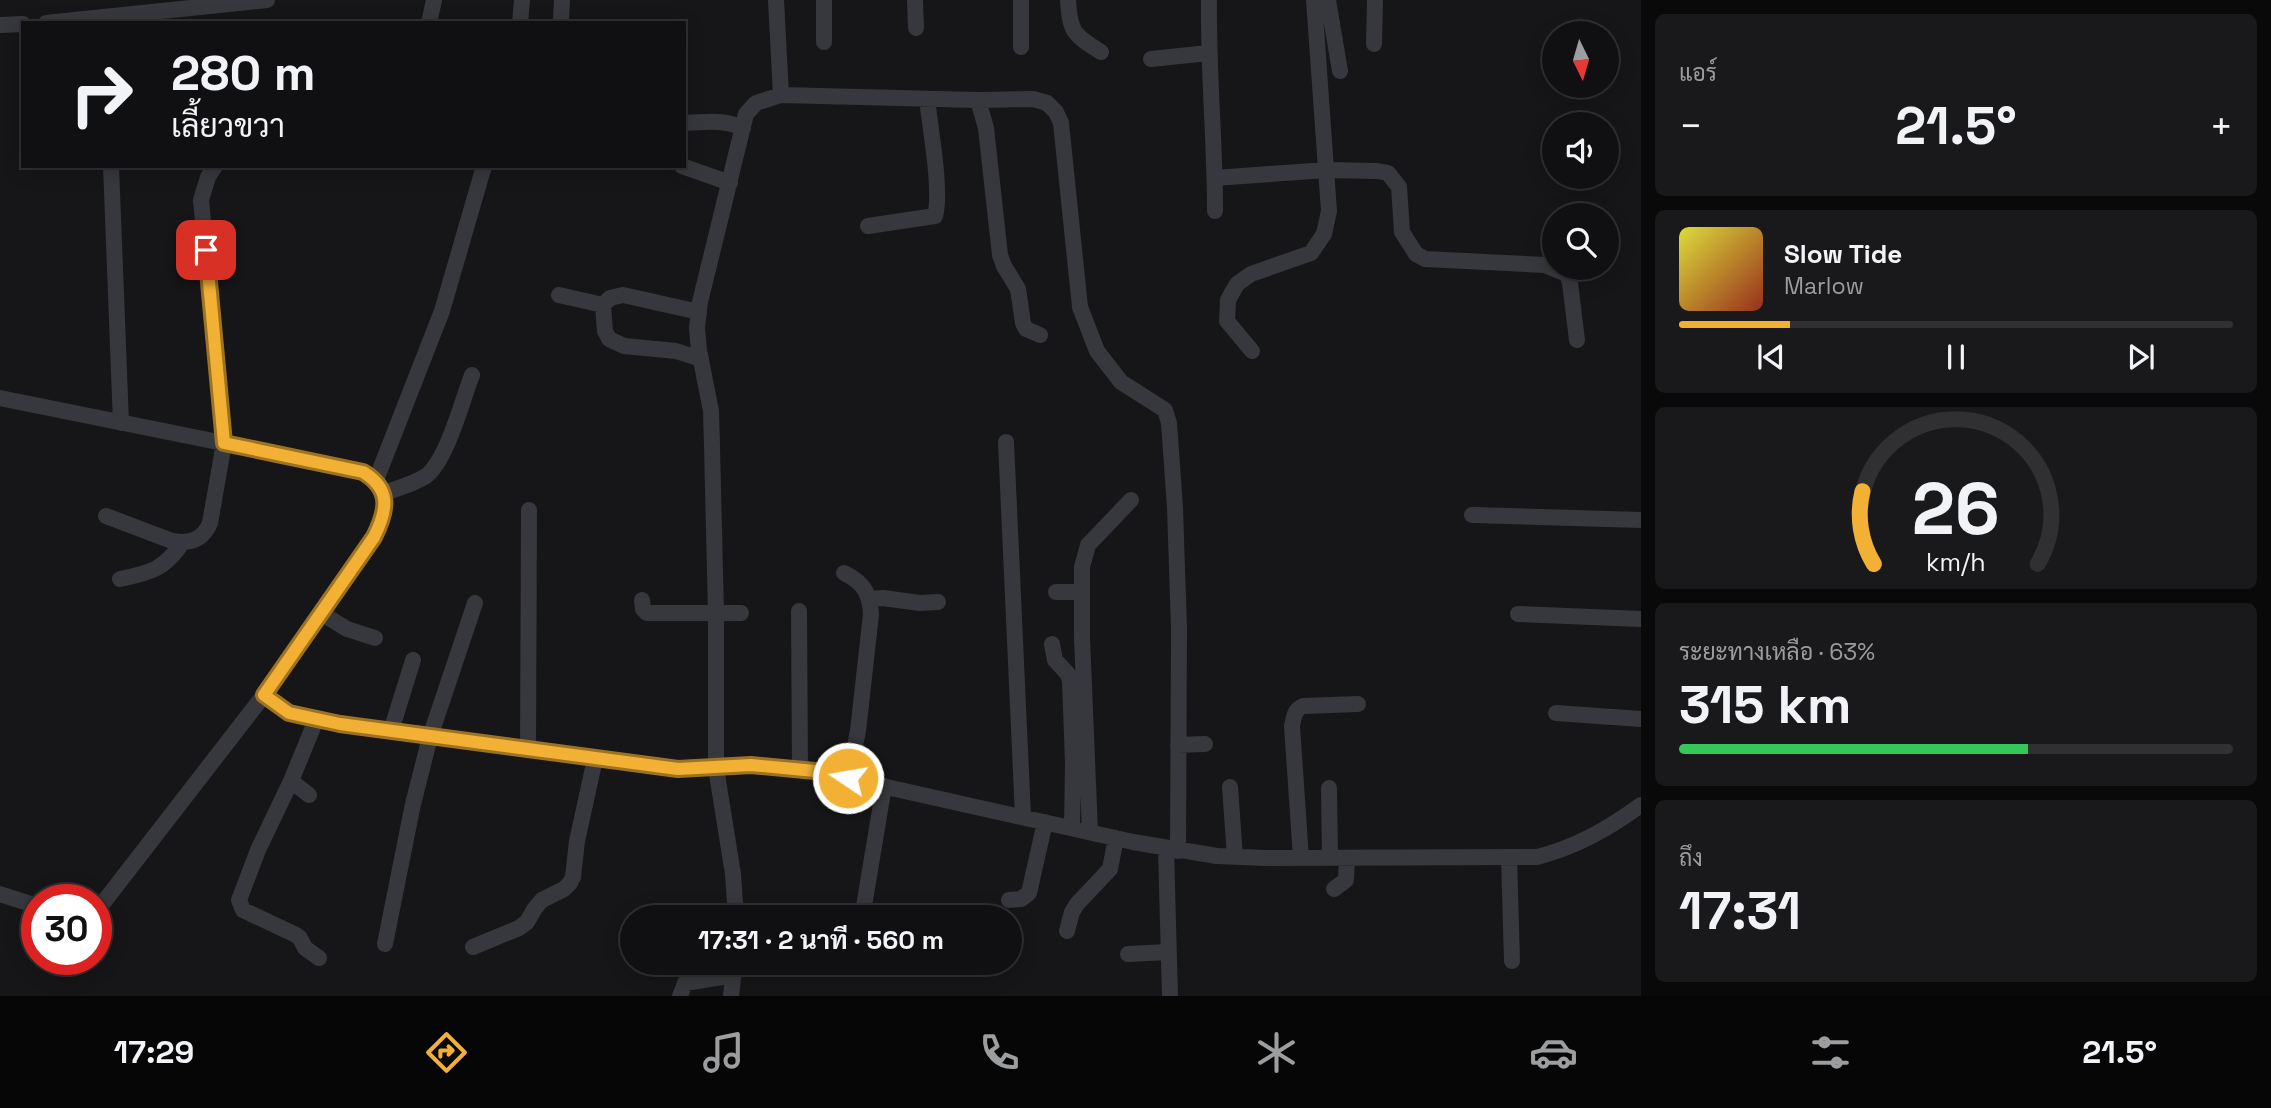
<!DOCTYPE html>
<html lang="th">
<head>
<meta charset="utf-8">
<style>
  body { margin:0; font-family:"Space Grotesk",Sarabun,sans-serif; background:#19191b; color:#f1f3f6; height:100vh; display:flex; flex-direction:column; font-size:26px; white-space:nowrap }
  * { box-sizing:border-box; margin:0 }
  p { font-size:23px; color:#9c9d9f }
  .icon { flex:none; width:38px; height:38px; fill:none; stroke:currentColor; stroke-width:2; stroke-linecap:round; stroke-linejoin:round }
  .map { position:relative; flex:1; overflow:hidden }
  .side { display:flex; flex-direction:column; gap:14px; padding:14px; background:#09090a; width:630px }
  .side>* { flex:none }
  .hud { position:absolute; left:21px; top:21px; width:665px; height:147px; border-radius:0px; box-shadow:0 4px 18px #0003,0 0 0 2px #303032; background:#101012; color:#f1f3f6; overflow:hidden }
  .needle { width:46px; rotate:175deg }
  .tools { position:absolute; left:1542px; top:21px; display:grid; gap:14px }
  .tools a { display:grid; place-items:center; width:77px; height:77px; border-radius:50%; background:#101012; box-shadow:0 4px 18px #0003,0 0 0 2px #303032; font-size:35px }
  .speed { position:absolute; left:21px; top:884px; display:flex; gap:14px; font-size:35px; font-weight:700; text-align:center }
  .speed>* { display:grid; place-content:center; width:91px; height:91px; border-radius:50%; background:#101012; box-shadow:0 4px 18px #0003,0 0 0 2px #303032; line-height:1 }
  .speed .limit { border:10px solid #d22; background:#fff; color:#111 }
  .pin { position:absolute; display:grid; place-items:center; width:60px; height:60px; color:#fff; margin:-30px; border-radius:14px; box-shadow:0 4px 10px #0006 }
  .me { position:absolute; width:77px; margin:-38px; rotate:282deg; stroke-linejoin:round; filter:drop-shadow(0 0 5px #0008) }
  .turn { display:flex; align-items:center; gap:24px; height:147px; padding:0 35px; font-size:32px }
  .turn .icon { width:91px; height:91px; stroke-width:2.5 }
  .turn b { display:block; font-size:49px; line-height:60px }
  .big { font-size:52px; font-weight:700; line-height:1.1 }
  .side .card { flex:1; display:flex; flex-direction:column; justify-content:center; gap:10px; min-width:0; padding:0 24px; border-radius:10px; background:#19191b }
  .side .dial { align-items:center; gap:0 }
  .dial svg { height:182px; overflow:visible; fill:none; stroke:#303032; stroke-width:7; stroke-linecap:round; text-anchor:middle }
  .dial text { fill:#f1f3f6; stroke:none }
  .song { display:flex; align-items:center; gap:21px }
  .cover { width:84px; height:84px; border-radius:10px; background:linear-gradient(135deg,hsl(60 70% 55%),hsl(10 70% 35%)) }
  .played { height:7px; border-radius:4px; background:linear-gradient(90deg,#f2b134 20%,#303032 20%) }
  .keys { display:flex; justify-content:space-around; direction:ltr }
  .heat { display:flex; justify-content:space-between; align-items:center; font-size:38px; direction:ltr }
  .charge { height:10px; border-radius:5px; background:linear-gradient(90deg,#34c759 63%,#303032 0) }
  .trip { position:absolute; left:620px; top:905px; width:402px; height:70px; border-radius:35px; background:#101012; box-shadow:0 4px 18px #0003,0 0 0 2px #303032; font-weight:700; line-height:70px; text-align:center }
  .menu { display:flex; height:112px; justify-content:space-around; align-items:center; background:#060607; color:#9c9d9f }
  .menu .icon { width:49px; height:49px }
  .menu .current { color:#f2b134 }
  .menu b { font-size:32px; color:#f1f3f6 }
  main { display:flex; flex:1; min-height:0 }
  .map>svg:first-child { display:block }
</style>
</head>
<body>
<main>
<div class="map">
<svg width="1641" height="996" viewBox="0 0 1641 996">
  <rect width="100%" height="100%" fill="#161618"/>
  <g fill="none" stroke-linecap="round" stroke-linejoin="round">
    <!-- minor -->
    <path stroke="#37383d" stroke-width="16" d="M776 0 781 95
      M824 0V42
      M915 0 916 28
      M1068 0C1070 33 1074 35 1101 52
      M1209 0C1208 70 1215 140 1215 211
      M1328 0 1340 71
      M561 19 562 0
      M46 23 267 0
      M429 23 434 0
      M520 23 522 0
      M0 25 23 24
      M1374 44 1375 0
      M1021 47V0
      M1151 59 1208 53
      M978 100 986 128 1000 255 1004 266 1018 289 1023 323 1026 329 1040 335
      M684 123C705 122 724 119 743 128
      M111 166 121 423
      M682 166 730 183
      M1215 178 1326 170 1378 171 1388 173 1399 187 1402 232 1416 254 1425 259 1545 265 1567 274 1570 283 1577 340
      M868 226 935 216C942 192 930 127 927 99
      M559 295 603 305 605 331 609 339 624 346 676 351 701 359
      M603 305 610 298 623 295 699 312
      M1252 351 1227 321 1228 300 1237 284 1251 274 1311 253 1324 234 1329 211 1314 0
      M0 398 352 469C390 480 390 505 374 537L264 695 96 912
      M1006 442 1023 816
      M376 480 442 311 484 166
      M384 493C398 488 414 484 426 476 447 460 462 401 472 375
      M1472 515 1641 520
      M106 516 172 541C189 544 203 540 210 523L224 443 201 200 208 177 215 166
      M844 573C863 582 870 593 871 614L858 731 848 778
      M120 579C150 573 165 569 182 543
      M1056 592H1082
      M869 599 883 598 920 603 938 602
      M642 600 643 609 647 613H741
      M799 611 800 770
      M321 613 347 629 375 638
      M1518 614 1641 619
      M1052 644 1055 660 1068 674 1070 681 1073 763 1072 828
      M264 695 289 713 310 719 391 731 678 769 751 765 815 771 1133 842 1217 856 1267 858 1537 857C1576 847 1608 829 1641 805
      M1556 713 1641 719
      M316 720 291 781 258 850 239 900 243 910 296 935 300 938 305 948 319 958
      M391 731 413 660
      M1178 745 1205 744
      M528 749 529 510
      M291 781 309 795
      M1230 787 1235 857
      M1329 788 1330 858
      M1090 832 1082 638V567L1088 545 1131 500
      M1166 849 1170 996
      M1509 857 1512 961
      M1301 858 1292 726C1294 717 1294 710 1303 706L1358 704
      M1334 889 1346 880 1347 858
      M0 894 37 906
      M1009 900 1021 899 1029 893 1045 822
      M864 906 884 786
      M736 917 733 874 716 768V614L712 446 711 411 699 350 697 328 700 302 746 114 756 103 781 95 978 100 1033 99 1047 103 1056 112 1061 123 1080 307 1097 351 1121 382 1165 410 1169 423 1175 508 1179 628 1178 851
      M1067 931 1072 912 1077 904 1110 869 1116 838
      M385 944 413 804 430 737 475 603
      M473 947 519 928 527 922 535 908 542 900 564 889 570 883 573 877 577 841 595 759
      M1128 954 1168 952
      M680 996 685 983 734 975
      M731 996 735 962"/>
  </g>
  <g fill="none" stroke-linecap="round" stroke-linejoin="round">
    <defs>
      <path id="route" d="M206 250 224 443 363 472C391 489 388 509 374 537L264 695 289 713 340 724 678 769 751 765 815 771 848 778"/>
    </defs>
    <!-- route casing -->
    <use href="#route" stroke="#9d7322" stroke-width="18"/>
    <!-- route -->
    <use href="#route" stroke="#f2b134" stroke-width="12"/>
  </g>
</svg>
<div class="tools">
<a><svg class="needle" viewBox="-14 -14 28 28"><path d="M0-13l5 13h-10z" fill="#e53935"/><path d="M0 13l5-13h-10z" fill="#9c9d9f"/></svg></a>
<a><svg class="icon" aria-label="sound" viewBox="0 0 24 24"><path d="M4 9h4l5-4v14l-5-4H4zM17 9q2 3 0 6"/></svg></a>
<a><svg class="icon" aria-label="search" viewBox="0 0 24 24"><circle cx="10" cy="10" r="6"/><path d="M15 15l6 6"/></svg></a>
</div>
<div class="speed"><div class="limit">30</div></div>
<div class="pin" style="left:206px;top:250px;background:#d93025"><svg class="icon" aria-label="arrive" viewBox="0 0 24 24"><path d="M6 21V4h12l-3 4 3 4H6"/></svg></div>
<svg class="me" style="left:848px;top:778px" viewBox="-20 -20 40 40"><circle r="17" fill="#f2b134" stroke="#fff" stroke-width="3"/><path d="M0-11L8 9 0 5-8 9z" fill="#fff"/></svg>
<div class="trip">17:31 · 2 นาที · 560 m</div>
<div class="hud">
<div class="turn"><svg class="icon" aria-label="right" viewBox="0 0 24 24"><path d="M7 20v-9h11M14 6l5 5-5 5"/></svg><div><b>280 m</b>เลี้ยวขวา</div></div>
</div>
</div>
<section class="side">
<div class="card"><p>แอร์</p>
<div class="heat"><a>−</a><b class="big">21.5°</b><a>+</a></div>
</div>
<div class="card">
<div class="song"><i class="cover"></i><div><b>Slow Tide</b><p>Marlow</p></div></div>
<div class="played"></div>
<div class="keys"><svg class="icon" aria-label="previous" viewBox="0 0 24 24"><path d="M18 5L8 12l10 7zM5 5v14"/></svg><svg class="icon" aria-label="pause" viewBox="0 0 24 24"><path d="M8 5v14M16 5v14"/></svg><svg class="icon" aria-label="next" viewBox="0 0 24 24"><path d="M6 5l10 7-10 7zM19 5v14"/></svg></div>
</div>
<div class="card dial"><svg viewBox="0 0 100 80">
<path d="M14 69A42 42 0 1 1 86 69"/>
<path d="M14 69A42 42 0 0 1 9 37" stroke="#f2b134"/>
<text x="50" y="56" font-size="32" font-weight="700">26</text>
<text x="50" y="72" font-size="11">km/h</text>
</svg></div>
<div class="card"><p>ระยะทางเหลือ · 63%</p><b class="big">315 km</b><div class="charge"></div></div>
<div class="card"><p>ถึง</p><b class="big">17:31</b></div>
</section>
</main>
<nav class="menu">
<b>17:29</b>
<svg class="icon current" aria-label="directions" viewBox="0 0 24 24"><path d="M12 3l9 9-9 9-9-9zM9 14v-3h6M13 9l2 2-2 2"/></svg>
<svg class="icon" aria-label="music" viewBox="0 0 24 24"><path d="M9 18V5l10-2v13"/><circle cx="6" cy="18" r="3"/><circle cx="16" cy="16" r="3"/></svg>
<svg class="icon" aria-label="phone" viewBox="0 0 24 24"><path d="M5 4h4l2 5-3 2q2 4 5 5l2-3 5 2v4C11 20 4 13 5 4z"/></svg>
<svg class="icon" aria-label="climate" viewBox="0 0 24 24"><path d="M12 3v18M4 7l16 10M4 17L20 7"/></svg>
<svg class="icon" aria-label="car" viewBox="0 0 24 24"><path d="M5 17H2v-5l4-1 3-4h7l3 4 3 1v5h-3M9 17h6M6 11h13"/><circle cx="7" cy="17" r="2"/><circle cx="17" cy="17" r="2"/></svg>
<svg class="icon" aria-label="filters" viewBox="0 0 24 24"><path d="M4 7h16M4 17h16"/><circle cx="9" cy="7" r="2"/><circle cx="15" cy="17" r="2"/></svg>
<b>21.5°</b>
</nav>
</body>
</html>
